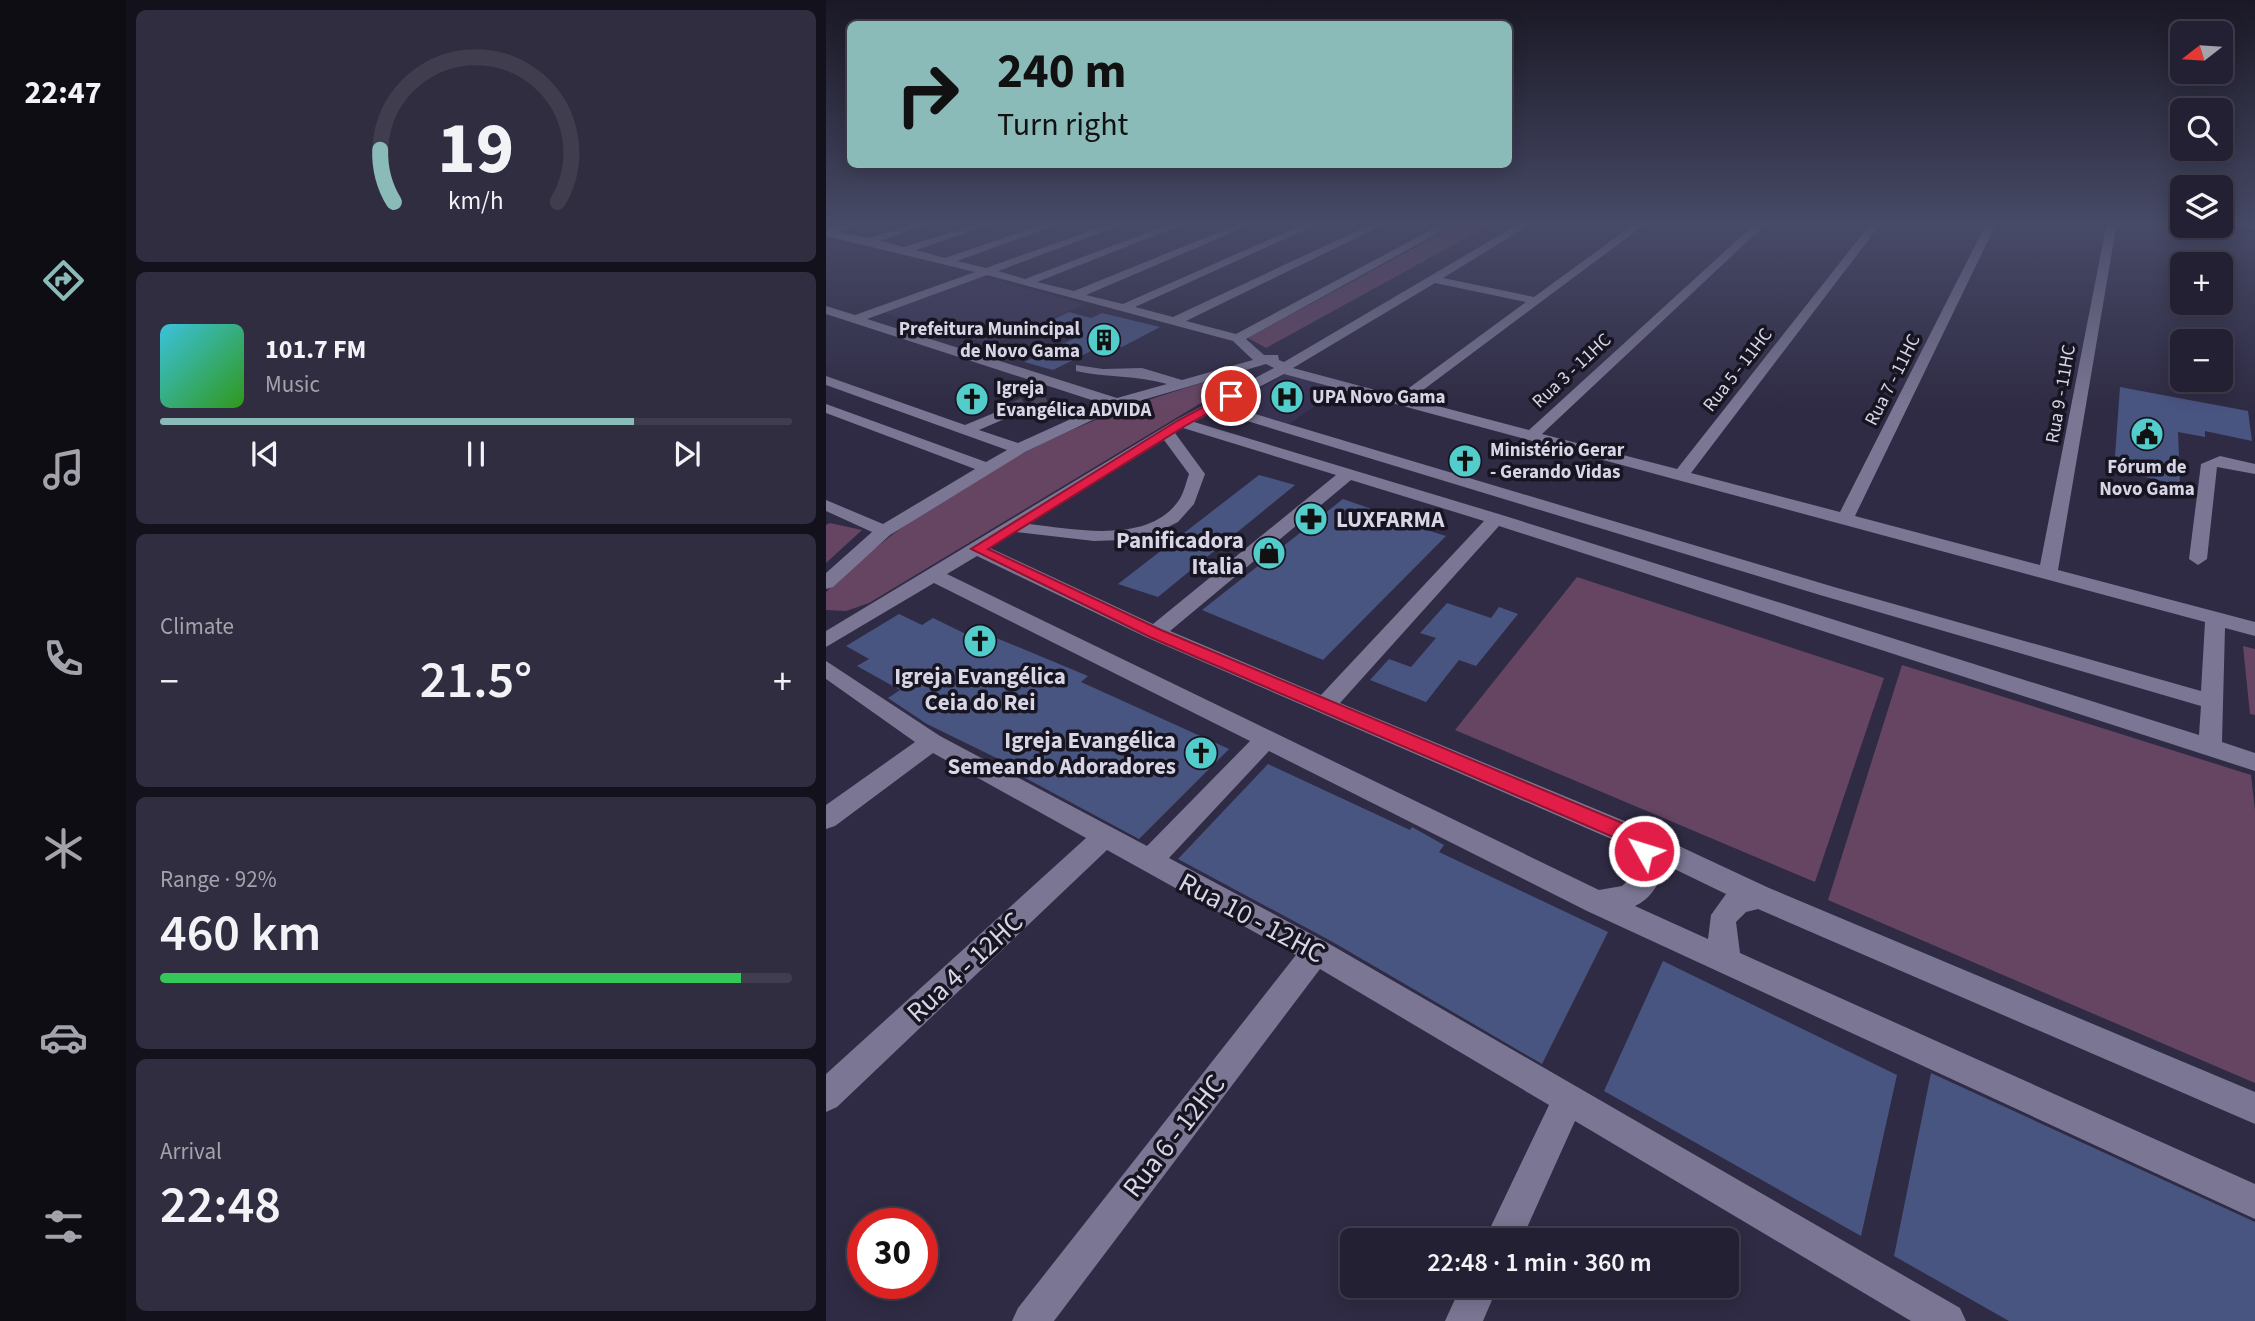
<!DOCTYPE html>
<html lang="en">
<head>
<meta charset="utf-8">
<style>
  body { margin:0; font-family:"Source Sans 3",sans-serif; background:#2f2d3f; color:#f1f3f6; height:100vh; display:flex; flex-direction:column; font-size:26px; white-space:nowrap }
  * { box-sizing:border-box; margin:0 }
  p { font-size:23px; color:#a3a3ac }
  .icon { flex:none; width:38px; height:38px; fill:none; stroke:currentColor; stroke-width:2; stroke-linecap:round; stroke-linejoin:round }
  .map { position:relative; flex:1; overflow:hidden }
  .panel { display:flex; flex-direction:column; gap:10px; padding:10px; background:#13121c; width:700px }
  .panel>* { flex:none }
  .top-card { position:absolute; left:21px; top:21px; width:665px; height:147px; border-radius:10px; box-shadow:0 4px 18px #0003,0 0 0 2px #403e4e; background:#8bbbb9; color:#111; overflow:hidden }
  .needle { width:46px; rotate:253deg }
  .tools { position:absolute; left:1344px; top:21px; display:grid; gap:14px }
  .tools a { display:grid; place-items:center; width:63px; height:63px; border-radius:10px; background:#232033; box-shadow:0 4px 18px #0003,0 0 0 2px #403e4e; font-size:35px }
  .speed { position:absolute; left:21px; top:1208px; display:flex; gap:14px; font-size:35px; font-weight:700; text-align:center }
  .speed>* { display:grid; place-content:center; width:91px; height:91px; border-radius:50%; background:#232033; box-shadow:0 4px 18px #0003,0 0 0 2px #403e4e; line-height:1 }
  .speed .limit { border:10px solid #d22; background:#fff; color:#111 }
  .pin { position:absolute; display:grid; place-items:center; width:60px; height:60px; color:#fff; margin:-30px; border:4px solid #fff; border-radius:50%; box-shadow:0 2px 7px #0007 }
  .me { position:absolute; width:77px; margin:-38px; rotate:309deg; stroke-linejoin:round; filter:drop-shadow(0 0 5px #0008) }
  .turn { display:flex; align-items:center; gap:24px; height:147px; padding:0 35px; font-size:32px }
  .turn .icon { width:91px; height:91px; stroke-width:2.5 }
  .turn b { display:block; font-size:49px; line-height:60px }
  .big { font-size:52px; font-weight:600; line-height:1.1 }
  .panel .tile { flex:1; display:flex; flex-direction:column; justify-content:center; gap:10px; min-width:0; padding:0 24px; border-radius:10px; background:#2f2d3f }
  .panel .dial { align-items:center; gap:0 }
  .dial svg { height:182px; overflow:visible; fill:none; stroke:#403e4e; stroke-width:7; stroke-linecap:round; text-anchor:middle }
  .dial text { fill:#f1f3f6; stroke:none }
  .song { display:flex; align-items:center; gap:21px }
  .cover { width:84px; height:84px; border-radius:10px; background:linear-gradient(135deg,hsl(190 70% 55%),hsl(110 70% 35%)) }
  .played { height:7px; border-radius:4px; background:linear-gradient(90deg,#8bbbb9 75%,#403e4e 75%) }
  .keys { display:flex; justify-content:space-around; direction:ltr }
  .heat { display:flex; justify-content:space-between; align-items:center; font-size:38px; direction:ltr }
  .charge { height:10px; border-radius:5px; background:linear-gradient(90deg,#34c759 92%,#403e4e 0) }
  .trip { position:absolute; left:514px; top:1228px; width:399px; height:70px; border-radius:10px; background:#232033; box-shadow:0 4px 18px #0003,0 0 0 2px #403e4e; font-weight:600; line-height:70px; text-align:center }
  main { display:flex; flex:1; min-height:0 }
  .tab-bar { display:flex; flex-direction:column; width:126px; justify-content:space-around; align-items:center; background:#0e0d14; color:#a3a3ac }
  .tab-bar .icon { width:49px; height:49px }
  .tab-bar .active { color:#8bbbb9 }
  .tab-bar b { font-size:32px; color:#f1f3f6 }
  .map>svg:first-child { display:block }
</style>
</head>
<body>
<main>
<nav class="tab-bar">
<b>22:47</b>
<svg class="icon active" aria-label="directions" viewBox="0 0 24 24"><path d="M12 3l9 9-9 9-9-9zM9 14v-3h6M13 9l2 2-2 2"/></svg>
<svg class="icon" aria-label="music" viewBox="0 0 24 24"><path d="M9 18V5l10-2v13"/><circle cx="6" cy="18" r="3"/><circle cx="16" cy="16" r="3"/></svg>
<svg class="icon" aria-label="phone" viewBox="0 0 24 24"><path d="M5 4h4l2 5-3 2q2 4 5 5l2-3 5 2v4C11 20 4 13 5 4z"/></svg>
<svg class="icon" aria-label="climate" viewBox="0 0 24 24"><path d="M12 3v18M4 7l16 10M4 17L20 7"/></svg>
<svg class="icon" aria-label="car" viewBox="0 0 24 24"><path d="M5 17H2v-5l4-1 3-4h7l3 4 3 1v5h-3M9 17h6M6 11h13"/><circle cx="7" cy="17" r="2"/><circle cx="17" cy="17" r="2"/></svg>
<svg class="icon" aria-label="filters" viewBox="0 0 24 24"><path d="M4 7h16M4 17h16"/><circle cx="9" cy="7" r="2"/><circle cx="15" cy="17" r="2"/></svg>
</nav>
<section class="panel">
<div class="tile dial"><svg viewBox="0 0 100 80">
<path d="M14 69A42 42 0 1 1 86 69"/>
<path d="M14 69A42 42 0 0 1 8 46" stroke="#8bbbb9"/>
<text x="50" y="56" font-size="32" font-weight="700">19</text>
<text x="50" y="72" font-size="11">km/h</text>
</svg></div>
<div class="tile">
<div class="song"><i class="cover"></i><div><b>101.7 FM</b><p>Music</p></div></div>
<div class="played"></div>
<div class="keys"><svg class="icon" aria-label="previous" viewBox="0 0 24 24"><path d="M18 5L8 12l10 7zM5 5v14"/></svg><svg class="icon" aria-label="pause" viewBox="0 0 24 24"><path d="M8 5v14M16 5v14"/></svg><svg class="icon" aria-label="next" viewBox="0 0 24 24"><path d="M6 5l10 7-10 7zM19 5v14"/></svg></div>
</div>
<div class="tile"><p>Climate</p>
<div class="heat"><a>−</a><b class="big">21.5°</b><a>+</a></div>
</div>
<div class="tile"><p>Range · 92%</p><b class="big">460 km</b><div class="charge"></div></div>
<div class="tile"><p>Arrival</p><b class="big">22:48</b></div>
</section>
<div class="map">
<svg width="1429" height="1321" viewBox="0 0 1429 1321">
  <rect width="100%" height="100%" fill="#2f2b44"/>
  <!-- built -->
  <path fill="#383252" d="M153 276 259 304 165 345 55 312Z
    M460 373 515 388 463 424 405 407Z"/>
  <!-- green -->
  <path fill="#664563" d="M636 222H669L440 348 422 338Z
    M416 372 429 378 375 403 43 603 20 611 0 610V592C114 481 263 411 416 372Z
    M4 523 36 530 0 563V525Z
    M751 577 1058 678 989 882 629 730Z
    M1417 646 1429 649V715L1424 714Z
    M1076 665 1425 775 1429 810V1083L1002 900Z"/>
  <!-- building -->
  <path fill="#495581" d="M243 312 265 318 276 313 334 327 296 347 281 343 227 370 198 362 253 336 213 326Z
    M1294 387 1422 411 1426 441 1379 431V437L1352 432 1354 485 1288 470Z
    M433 475 469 485 332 597 292 584Z
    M517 499 557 513 554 515 620 536 497 660 376 610Z
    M621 603 665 618 673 607 692 614 650 666 633 660 600 702 544 680 563 659 585 667 610 638 594 633Z
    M73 614 96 625 107 618 148 638 156 632 262 676 255 682 403 749 313 839 190 773 195 770 101 724 62 698 74 690 31 666 43 659 20 646Z
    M442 764 584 830 586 827 618 845 613 852 782 932 716 1064 505 941 352 859Z
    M837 961 1071 1075 1035 1236 778 1091Z
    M1105 1073 1429 1222V1321H1183L1068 1256Z"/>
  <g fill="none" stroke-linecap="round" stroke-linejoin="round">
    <!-- minor-tunnel -->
    <path stroke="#48455c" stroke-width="15" stroke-dasharray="15 7" stroke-linecap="butt" d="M185 411 222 394"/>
    <!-- minor -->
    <path fill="#7a7693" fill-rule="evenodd" d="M26 222H42L12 232 43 238 93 222H108L54 241 78 247 157 222H172L90 250 119 258 224 222H238L131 261 160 268 289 222H303L172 271 199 279 349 222H363L211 282 248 291 418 222H431L260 295 297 304 483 222H496L309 307 347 317 550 222H563L360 321 410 334 620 222H632L420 339 438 355H452L453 360 458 362 696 222H708L617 278 708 297 811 222H822L585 399 703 430 931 222H942L716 434 851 469 1046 222H1056L865 473 1014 512 1161 222H1171L1029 516 1214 565 1281 222H1291L1232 570 1429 622V636L1399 628 1396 742 1429 753V771L673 526 514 703 808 825 943 888 1429 1092V1124L932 909 920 912 910 922 914 953 1429 1184V1219L761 911 443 751 343 858 500 942 1134 1308 1140 1321H1085L749 1121 695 1241H658L723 1105 494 969 228 1321H186L192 1308 470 955 281 850 11 1107 0 1112V1074L260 838 107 753 9 826 0 829V805L89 742 0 679V661L114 736 321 846 424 741 108 583 0 647V631L350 420 448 368 440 364 296 406 199 452 64 535 7 587 0 589V573L46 532 0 511V500L57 524 149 469 0 413V404L160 462 181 450 0 385V376L139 425 180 408H190V414L153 430 192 443 278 404 0 314V306L29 315 149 272 0 236 1 229ZM161 275 407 341 427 360 356 380 316 368 277 369 250 365V371C281 378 311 375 341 384L291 398 41 319ZM609 283 700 302 572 396 467 368ZM458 374 1379 622 1375 691 1008 587 399 405ZM388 411 994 595 1375 706 1373 735 676 515 368 422ZM357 428 510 475 327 624 164 548 189 532 268 541 297 540 330 533 352 522 368 504 379 474 349 433ZM338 440 363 474C360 482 358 493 353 500 323 545 248 529 203 524ZM525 480 658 521 495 695 344 631ZM151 556 322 638 790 841 807 857 811 872 796 886 773 890 121 574ZM834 862 900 894 885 915 882 939 809 906C824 899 830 888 837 873Z
      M1404 222 1429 224V230L1406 224Z
      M1394 456 1429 464V474L1391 467 1381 559 1372 565 1363 559 1375 464Z
      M635 1286H672L657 1321H619Z"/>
  </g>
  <!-- sky -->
  <linearGradient id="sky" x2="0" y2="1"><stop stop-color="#1a1825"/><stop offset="0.55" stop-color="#474a67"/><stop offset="1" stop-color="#474a67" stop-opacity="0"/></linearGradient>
  <rect width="1429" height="407" fill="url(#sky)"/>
  <!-- route -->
  <path fill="#e11d48" stroke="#92132f" stroke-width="2" d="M405 392 409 393V398L359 426 162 549 335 630 806 827 827 851 825 857C810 862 802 848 792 839L324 637 145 549 351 421Z"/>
  <!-- icons -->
  <defs>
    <symbol id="building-disc" viewBox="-11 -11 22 22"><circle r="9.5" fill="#53cdcb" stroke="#171521"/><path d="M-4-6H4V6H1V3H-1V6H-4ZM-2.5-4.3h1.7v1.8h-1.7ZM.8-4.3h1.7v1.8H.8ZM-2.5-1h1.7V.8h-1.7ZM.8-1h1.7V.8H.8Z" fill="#111"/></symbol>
    <symbol id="hospital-disc" viewBox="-11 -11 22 22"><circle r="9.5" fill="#53cdcb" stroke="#171521"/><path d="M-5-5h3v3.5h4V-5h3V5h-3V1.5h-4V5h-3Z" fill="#111"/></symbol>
    <symbol id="church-disc" viewBox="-11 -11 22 22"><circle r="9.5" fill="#53cdcb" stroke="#171521"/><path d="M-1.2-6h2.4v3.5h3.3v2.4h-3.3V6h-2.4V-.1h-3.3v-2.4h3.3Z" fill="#111"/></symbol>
    <symbol id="civic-disc" viewBox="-11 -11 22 22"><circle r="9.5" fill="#53cdcb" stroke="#171521"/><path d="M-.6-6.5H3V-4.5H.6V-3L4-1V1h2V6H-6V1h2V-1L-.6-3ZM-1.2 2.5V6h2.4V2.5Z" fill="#111"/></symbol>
    <symbol id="pharmacy-disc" viewBox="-11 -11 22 22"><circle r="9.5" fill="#53cdcb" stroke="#171521"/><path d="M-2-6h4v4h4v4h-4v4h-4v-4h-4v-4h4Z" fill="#111"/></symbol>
    <symbol id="shop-disc" viewBox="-11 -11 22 22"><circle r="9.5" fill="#53cdcb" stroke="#171521"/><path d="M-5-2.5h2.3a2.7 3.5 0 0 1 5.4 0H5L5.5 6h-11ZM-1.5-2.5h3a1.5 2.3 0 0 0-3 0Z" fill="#111"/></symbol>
  </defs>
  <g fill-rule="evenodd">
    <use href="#building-disc" x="259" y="321" width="38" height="38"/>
    <use href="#hospital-disc" x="442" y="378" width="38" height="38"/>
    <use href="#church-disc" x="127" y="380" width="38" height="38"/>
    <use href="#civic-disc" x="1302" y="415" width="38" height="38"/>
    <use href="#church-disc" x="620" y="442" width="38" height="38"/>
    <use href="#pharmacy-disc" x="466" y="500" width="38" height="38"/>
    <use href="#shop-disc" x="424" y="534" width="38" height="38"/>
    <use href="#church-disc" x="135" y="622" width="38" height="38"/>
    <use href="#church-disc" x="356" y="734" width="38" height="38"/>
  </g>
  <g text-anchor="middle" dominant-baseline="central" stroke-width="7" stroke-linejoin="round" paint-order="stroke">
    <!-- far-poi labels -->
    <g font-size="19" font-weight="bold" fill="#d8d6e6" stroke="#171521" text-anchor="start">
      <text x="254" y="329" text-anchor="end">Prefeitura Munincipal<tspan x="254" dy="22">de Novo Gama</tspan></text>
      <text x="170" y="388">Igreja<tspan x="170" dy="22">Evangélica ADVIDA</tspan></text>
      <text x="486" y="397">UPA Novo Gama</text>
      <text x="664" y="450">Ministério Gerar<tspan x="664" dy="22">- Gerando Vidas</tspan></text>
      <text x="1321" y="467" text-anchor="middle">Fórum de<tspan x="1321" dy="22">Novo Gama</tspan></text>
    </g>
    <!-- far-street labels -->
    <g font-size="19" fill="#d8d6e6" stroke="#171521">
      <text transform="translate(912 370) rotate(-52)">Rua 5 - 11HC</text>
      <text transform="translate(746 371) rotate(-43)">Rua 3 - 11HC</text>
      <text transform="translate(1067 380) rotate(-63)">Rua 7 - 11HC</text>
      <text transform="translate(1235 394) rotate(-80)">Rua 9 - 11HC</text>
    </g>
    <!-- poi labels -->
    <g font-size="23" font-weight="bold" fill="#d8d6e6" stroke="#171521" text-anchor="end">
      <text x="510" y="519" text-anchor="start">LUXFARMA</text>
      <text x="418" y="540">Panificadora<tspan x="418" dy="26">Italia</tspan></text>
      <text x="154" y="676" text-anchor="middle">Igreja Evangélica<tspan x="154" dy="26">Ceia do Rei</tspan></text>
      <text x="350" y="740">Igreja Evangélica<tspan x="350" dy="26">Semeando Adoradores</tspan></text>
    </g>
    <!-- near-street labels -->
    <g font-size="28" fill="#d8d6e6" stroke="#171521">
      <text transform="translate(426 918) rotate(28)">Rua 10 - 12HC</text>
      <text transform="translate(139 967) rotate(-43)">Rua 4 - 12HC</text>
      <text transform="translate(348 1136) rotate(-52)">Rua 6 - 12HC</text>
    </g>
  </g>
</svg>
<div class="tools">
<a><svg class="needle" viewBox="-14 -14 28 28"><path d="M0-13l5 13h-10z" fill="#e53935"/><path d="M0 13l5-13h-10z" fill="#a3a3ac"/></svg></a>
<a><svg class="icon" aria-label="search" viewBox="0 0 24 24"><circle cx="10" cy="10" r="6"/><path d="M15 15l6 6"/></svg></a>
<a><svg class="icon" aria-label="layers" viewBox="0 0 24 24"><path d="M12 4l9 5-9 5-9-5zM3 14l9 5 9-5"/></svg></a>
<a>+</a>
<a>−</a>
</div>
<div class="speed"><div class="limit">30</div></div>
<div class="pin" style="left:405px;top:396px;background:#d93025"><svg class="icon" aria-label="arrive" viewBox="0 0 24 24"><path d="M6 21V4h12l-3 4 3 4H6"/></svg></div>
<svg class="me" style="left:818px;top:851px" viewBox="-20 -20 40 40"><circle r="17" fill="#e11d48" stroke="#fff" stroke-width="3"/><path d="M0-11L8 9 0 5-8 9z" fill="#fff"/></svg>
<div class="trip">22:48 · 1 min · 360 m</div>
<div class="top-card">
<div class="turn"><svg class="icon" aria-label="right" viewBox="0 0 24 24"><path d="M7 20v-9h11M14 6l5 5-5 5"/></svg><div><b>240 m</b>Turn right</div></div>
</div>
</div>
</main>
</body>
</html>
